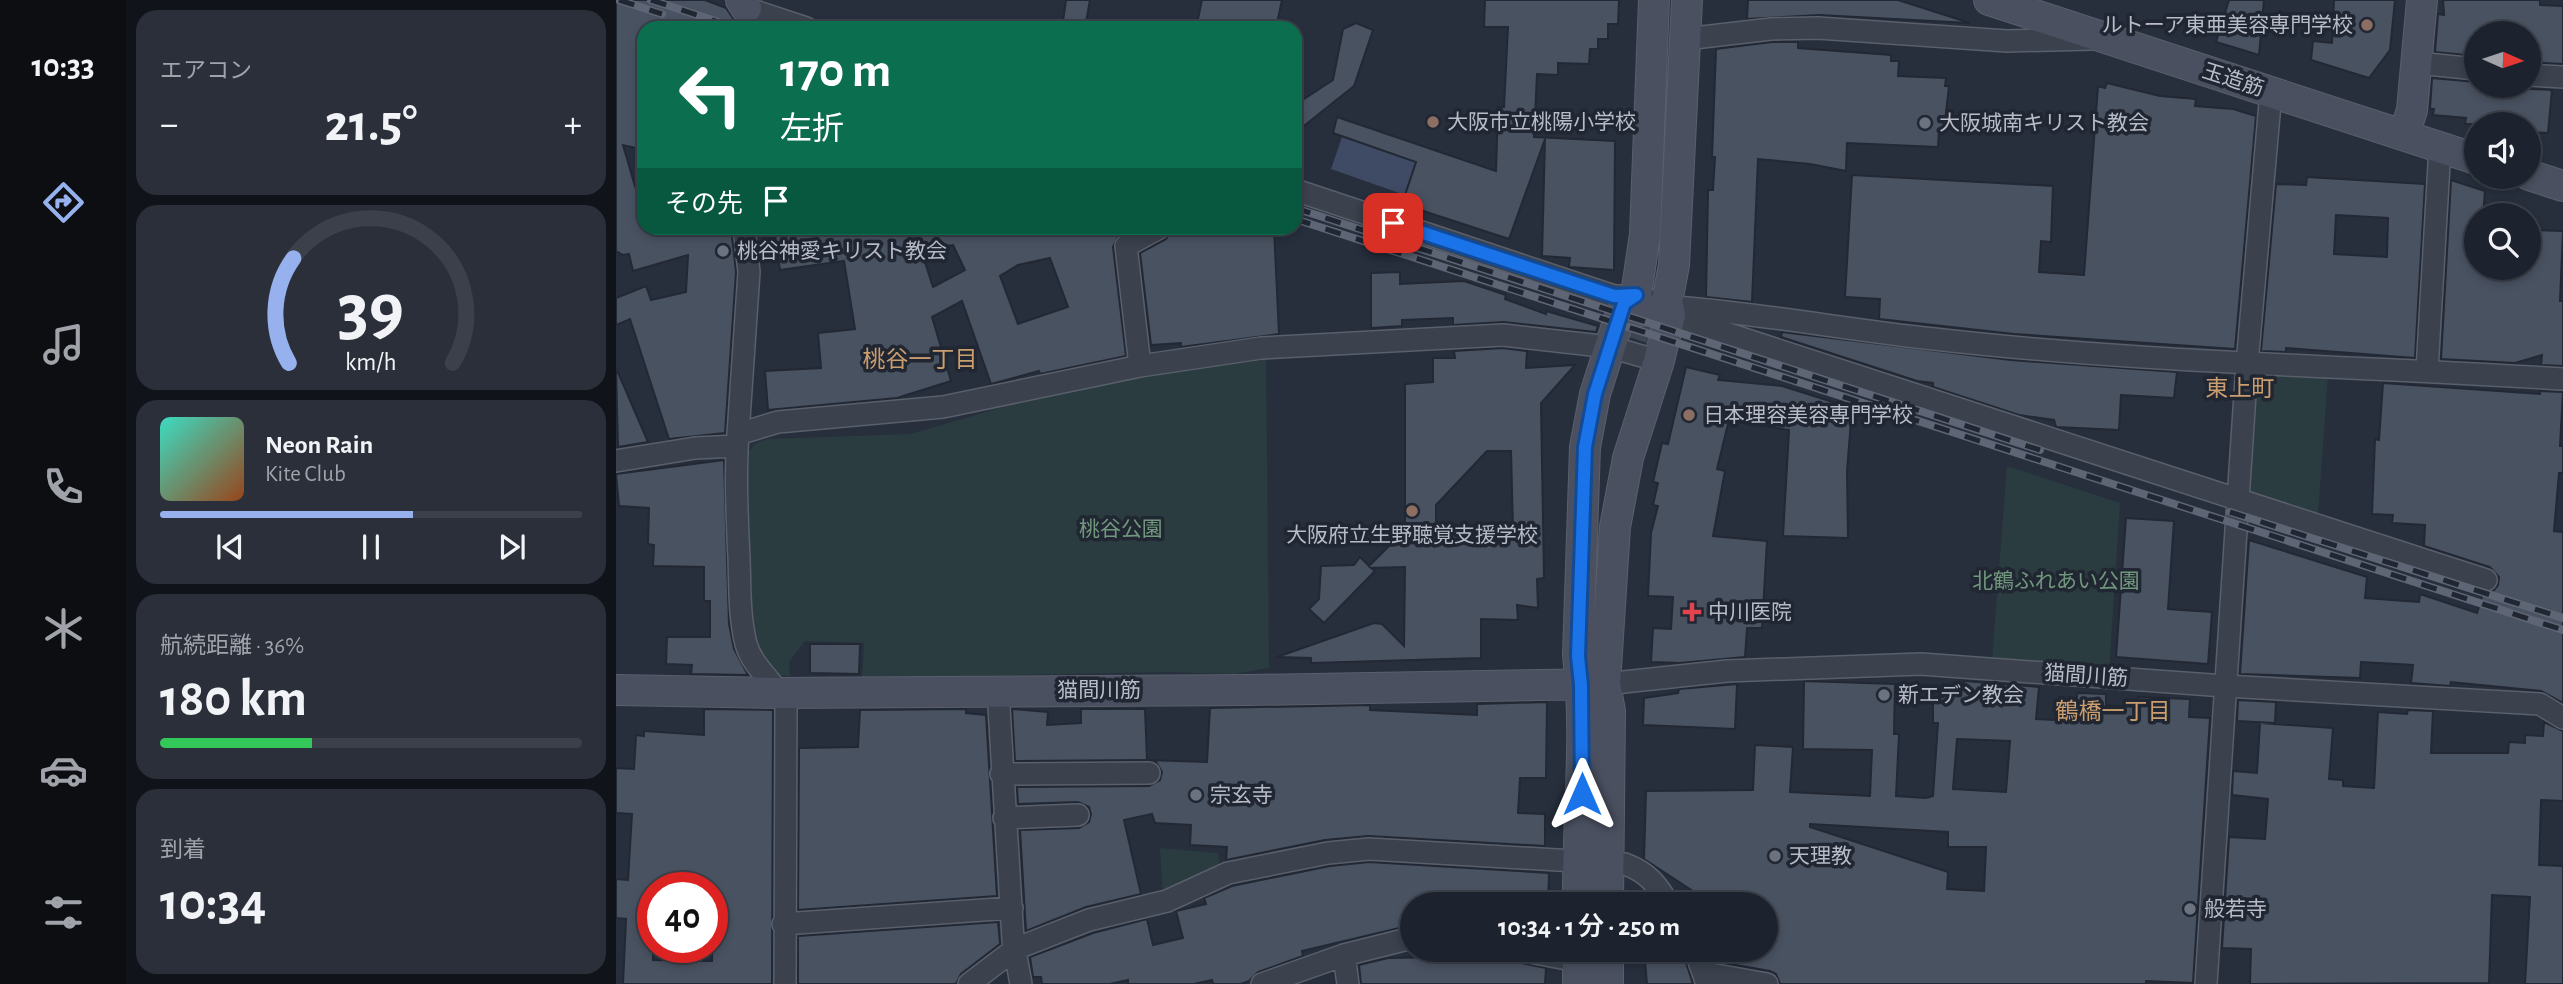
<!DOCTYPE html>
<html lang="ja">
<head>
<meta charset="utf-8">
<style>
  body { margin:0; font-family:"Alegreya Sans","Noto Sans JP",sans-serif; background:#2a2f3a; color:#f1f3f6; height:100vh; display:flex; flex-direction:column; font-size:26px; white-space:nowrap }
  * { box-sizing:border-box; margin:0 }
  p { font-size:23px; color:#a0a4aa }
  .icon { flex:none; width:38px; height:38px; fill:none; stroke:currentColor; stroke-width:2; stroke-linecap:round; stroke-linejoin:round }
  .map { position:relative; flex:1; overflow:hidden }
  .side { display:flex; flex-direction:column; gap:10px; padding:10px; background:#101319; width:490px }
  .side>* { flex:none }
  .top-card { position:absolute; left:21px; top:21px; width:665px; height:214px; border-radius:21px; box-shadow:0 4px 10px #0003,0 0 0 2px #3b404a; background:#0b6e4f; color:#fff; overflow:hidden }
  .needle { width:46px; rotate:93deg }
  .fabs { position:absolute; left:1848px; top:21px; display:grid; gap:14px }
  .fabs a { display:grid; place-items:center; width:77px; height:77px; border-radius:50%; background:#1d232e; box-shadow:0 4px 10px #0003,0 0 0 2px #3b404a; font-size:35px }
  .speed { position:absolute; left:21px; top:872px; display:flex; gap:14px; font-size:35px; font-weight:700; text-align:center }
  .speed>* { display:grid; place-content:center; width:91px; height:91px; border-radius:50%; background:#1d232e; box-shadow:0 4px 10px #0003,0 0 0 2px #3b404a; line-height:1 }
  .speed .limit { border:10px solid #d22; background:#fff; color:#111 }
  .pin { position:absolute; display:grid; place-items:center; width:60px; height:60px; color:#fff; margin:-30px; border-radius:14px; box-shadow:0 4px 10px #0006 }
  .me { position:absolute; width:77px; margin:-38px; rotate:0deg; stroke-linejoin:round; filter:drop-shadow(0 0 5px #0008) }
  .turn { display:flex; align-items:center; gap:24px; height:147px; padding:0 28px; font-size:32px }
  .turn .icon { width:91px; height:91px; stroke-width:2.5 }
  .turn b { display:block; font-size:49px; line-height:60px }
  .then { display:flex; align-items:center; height:66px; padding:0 28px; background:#0003; gap:14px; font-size:26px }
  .big { font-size:52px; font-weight:600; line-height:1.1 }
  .side .tile { flex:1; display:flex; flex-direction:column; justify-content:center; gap:10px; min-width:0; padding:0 24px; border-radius:21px; background:#2a2f3a }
  .side .dial { align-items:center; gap:0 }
  .dial svg { height:182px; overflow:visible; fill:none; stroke:#3b404a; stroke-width:7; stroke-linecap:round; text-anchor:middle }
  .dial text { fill:#f1f3f6; stroke:none }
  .song { display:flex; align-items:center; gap:21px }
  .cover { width:84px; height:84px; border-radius:10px; background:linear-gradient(135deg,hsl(170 70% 55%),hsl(20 70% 35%)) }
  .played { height:7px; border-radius:4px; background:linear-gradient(90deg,#96b1ee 60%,#3b404a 60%) }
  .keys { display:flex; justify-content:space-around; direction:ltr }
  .heat { display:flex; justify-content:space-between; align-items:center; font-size:38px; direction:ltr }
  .charge { height:10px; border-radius:5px; background:linear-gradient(90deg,#34c759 36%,#3b404a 0) }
  .trip { position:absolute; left:784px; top:892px; width:378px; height:70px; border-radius:35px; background:#1d232e; box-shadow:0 4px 10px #0003,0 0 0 2px #3b404a; font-weight:600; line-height:70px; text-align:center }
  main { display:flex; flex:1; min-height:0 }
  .tab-bar { display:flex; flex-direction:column; width:126px; justify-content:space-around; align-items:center; background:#0c0e12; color:#a0a4aa }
  .tab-bar .icon { width:49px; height:49px }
  .tab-bar .active { color:#96b1ee }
  .tab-bar b { font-size:32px; color:#f1f3f6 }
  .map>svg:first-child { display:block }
</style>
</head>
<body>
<main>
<nav class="tab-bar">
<b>10:33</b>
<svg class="icon active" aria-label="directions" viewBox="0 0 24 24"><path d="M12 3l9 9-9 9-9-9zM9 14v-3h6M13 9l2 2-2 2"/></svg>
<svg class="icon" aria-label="music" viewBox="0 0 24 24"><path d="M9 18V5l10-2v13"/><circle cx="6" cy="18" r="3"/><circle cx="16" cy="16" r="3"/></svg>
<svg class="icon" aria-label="phone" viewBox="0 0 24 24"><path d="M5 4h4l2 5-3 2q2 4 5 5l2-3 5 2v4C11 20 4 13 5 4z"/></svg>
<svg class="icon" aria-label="climate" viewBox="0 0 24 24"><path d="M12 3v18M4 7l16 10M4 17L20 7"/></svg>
<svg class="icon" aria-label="car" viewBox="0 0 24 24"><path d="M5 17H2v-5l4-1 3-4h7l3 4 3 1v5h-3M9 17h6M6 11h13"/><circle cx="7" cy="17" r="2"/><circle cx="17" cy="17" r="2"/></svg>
<svg class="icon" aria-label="filters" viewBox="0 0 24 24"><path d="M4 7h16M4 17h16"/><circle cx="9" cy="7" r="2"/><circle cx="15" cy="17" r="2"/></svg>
</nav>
<section class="side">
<div class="tile"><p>エアコン</p>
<div class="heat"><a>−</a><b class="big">21.5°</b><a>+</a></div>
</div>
<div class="tile dial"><svg viewBox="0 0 100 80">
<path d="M14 69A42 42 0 1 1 86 69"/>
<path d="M14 69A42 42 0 0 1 16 23" stroke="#96b1ee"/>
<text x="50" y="56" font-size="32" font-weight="700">39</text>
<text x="50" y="72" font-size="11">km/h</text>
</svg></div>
<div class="tile">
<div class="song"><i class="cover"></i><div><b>Neon Rain</b><p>Kite Club</p></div></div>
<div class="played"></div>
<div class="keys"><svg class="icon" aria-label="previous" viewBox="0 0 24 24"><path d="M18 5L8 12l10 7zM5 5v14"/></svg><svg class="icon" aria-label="pause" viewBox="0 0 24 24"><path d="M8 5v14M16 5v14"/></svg><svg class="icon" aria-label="next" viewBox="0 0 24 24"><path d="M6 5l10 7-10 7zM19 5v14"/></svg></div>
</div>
<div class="tile"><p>航続距離 · 36%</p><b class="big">180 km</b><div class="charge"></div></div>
<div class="tile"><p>到着</p><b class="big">10:34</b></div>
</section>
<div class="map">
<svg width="1947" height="984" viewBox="0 0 1947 984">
  <rect width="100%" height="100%" fill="#272f3d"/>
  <!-- green -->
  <path fill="#2a3c3f" d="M635 360H650L653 668 618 674 555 672 246 678 248 643 189 641 173 662 174 676 161 675 137 646 125 461 139 444 152 439 295 434 387 407 520 376Z
    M1646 371 1712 375 1702 514 1634 492 1631 486 1638 376Z
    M1391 466 1504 503 1493 671 1376 660Z
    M544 848 602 853 604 872 547 896Z"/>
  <!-- water -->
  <path fill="#3f4b64" d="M726 137 800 162 789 195 715 169Z"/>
  <!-- building -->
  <path fill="#495261" stroke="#222834" stroke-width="2" fill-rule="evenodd" d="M0 0H89L110 8 119 21 117 28H28V122L26 121 20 148 7 145 28 217V228H115L120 272 109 433 53 439 14 319 0 325V298L30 286 35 300 70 292 72 255 17 271 13 254 7 255 0 251Z
    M450 0H474L469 28H446Z
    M586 0H666L660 28H580Z
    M869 0H1003L1002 24H992V39H982V49H974L973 64 942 63V75L921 74 918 137 999 141 998 270 953 267 954 258 926 256 929 139 893 239 786 204 800 162 717 133 721 117 880 171 882 107H888L892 27H868Z
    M1132 0H1282L1354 23 1203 15 1131 19Z
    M1613 0H1648L1643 55 1600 42Z
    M1718 0H1779L1774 50 1753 78 1695 60 1697 41 1716 43Z
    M1827 0H1924V5L1947 6V64L1913 62V33H1860V56L1819 52 1822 14 1828 15Z
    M740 23 757 30 738 86 679 133V105L717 80 727 29Z
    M1156 42H1182V48L1275 55V61H1283L1282 76 1330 78 1329 86H1333L1328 130H1323L1322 147 1231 143 1230 171 1194 164 1142 159 1136 302 1090 297 1092 190H1097L1099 157H1096L1100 49Z
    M1816 78 1860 82V86L1936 90 1932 133 1913 132V124H1849L1850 118 1817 115 1818 109H1814Z
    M1491 83 1544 96 1580 99 1579 106 1617 109 1640 116 1619 349 1398 334 1263 319 1264 299 1229 297 1236 175 1437 186 1435 242 1425 241 1423 272 1468 275 1482 86 1489 88Z
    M1691 177 1809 184 1799 358 1670 348V352L1645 351 1660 184 1690 185ZM1720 215 1772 218 1771 257 1718 254Z
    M1835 180 1869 191 1867 215H1860V268H1913V230L1947 231 1944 301H1947V366L1925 365 1926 355 1899 363 1825 359Z
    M158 228H517L503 235 497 247 510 356 424 374 423 371 375 384 346 301 316 317 335 381 281 398 152 410 149 371 205 368 202 333 239 329 228 261 164 270ZM337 245 349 270 317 287 305 250ZM434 258 452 307 402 324 384 276 402 265Z
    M556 228H658L663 334 565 347V343L535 345 524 253 550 239Z
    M784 272V284L848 281 890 295 889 299 930 314V311L982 326 980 332 888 322 837 325V318L786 320V326L755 328V273Z
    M1166 332 1395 360 1561 372 1558 398 1505 395 1503 430 1440 427 1438 420 1403 415 1317 387V383L1301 381 1165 337Z
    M887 348 911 351 910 368 959 365 925 403 928 578 921 579 922 608 901 605 902 620 865 619V658L695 663V658L661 657 758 623 766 624 788 646 789 567 755 568 759 571 708 623 693 609 703 599 705 566 738 565 744 557 753 566 789 530V384L817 382V358H839L838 351ZM871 451H895L897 530 820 534V505Z
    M1070 367 1104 375 1102 380 1166 386 1236 408 1231 471 1232 538 1167 536 1173 430 1113 420 1101 469 1109 471 1097 536 1151 541 1146 628H1131L1129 657 1064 663 1035 662 1037 628 1055 629 1057 597 1032 596 1035 533 1042 506 1037 505 1042 483 1037 482 1046 443 1052 444Z
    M0 368 32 442 2 447Z
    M1767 383 1924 394V391L1947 392 1944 446H1947V473H1943L1938 531 1947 532V703L1925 691 1835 682 1834 686 1795 683 1797 665 1745 662 1744 678 1624 674 1633 540 1751 577 1749 598 1803 602 1804 594 1861 613 1867 593 1878 590 1882 585 1883 577 1874 567 1808 546 1809 525 1776 523 1777 515 1756 514 1759 439 1763 440Z
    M108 460 113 624 118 649 132 675 75 674 76 665 50 664 51 637H94V601H88V567L37 566 38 545 32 544 33 508 3 506 0 474Z
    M1510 518 1558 521 1552 609 1596 612 1592 664 1500 657Z
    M194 644H244L243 674 194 673Z
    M1188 681 1279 684 1278 734H1283L1280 796 1310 798 1317 796 1322 723H1317V697H1327V689H1348V681L1423 687 1420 719 1460 721 1461 693 1490 694V705L1521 707 1522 697 1574 699 1573 717 1594 718 1577 983 1530 981V984H1164L1160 974 1154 971 1097 961 1093 950H1150V905H1098L1028 859 1030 791 1137 790 1139 745 1177 747 1174 792 1254 796 1256 750 1187 749ZM1341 739 1394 741 1390 792 1337 789ZM1194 824 1332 832V847H1370L1368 891 1331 889 1332 872 1194 827Z
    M1121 684 1119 729 1027 725 1028 698 1062 693 1063 689Z
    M1622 700 1660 702 1659 723 1621 721Z
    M931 702 930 778H904L902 813 929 814V846L752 836 709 840 610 860 611 847 574 845 575 825 539 823 536 814 508 820 525 894 470 907 410 931 404 830 463 828 473 822 475 814 473 807 462 802 402 804 401 787 533 786 544 780 546 772 540 762 533 760 399 761 396 709 432 712 431 725 465 723V709H529L531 760 591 762 594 708 754 705V710L861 715V704Z
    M88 709 157 710 156 984H7L10 919 0 918V879L12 880 16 814 0 813V768L18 769 20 735 28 736V731L88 735ZM37 887H96V961L37 960Z
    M350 709V713L370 715 381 896 182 910 183 748 242 747 244 710Z
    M1792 710 1817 711 1815 753H1892L1893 742 1909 743V735L1927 736 1928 722 1947 731V801L1925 800 1923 865 1947 866V984H1909L1914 897 1876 895 1873 983 1634 984 1635 949 1606 948 1613 837 1649 839 1652 799 1616 795 1617 771 1641 773 1644 723 1717 728 1713 779 1727 780V786L1758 788 1762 712 1791 714Z
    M753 862 933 873 932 905H796V925L686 951 687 956 642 972 633 981 625 984H597L596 980 578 984H512V980L494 984H426L425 977H417L414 957 477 933 531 919 537 945 567 938 560 911 590 904 588 898 616 886 714 866Z
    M382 922 384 944 345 974 340 984H182V936Z
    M823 950 890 953 891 960 930 968 929 984H745L743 965 772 958 822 957Z
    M1028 950H1066L1077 984H1031Z"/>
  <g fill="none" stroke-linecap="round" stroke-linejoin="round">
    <!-- secondary-tunnel -->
    <path stroke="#3d4452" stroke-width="30" stroke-dasharray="30 15" stroke-linecap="butt" d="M1016 338 1025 311"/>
    <defs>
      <path id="street" d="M130 8 190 28
        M1069 39 1155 29 1202 28 1391 41 1475 39
        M1801 63 1860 69
        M1913 75 1947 77
        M679 190 998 296C1024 295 1046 306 1071 308 1153 315 1235 330 1318 339 1527 363 1737 366 1947 379
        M128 228 133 272 122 434 162 422 327 407 524 366 645 348 887 335 994 347 1043 361
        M1054 315 1870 580
        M524 366 510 246 543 228
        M1811 371 1824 147
        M122 434C119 475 121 516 123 558 124 586 123 616 130 644 137 669 161 683 170 706L169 984
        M0 461 79 448 121 446
        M989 684 1111 671 1305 664 1609 686 1924 704 1947 718
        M382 691 397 940 405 984
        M385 774 533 773
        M388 818 462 815
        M167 924 396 908
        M903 950 962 961
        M1079 950 1091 984
        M728 955 732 984
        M1089 973 1151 984
        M353 984 399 949 473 920 551 901 612 873 712 853 753 849 1009 864C1031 872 1041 884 1053 905
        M646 984 728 955 796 938
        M1590 984 1631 364 1655 92"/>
      <path id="secondary" d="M125 0 130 8
        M1373 0 1860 159
        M1788 135 1796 110 1806 0
        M1913 175 1947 186
        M1025 311 1020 295 1029 234 1038 0
        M0 690 165 693 633 690 989 684
        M962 905C961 822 972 738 962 655L969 447 979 394 1008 303 1020 295
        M992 905 994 711 989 684 999 527 1012 458 1043 361 1054 315 1051 302 1058 265 1071 0
        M962 950V984
        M992 950V984"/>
    </defs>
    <!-- street casing -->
    <use href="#street" stroke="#595f6b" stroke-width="24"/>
    <!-- secondary casing -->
    <use href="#secondary" stroke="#595f6b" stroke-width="32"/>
    <!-- street -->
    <use href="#street" stroke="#3b414d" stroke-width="21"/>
    <!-- secondary -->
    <use href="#secondary" stroke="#4a5060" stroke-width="30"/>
    <defs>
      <path id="rail" d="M3 0 46 14
        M35 0 121 28
        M679 208 1424 450
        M679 219 1947 630
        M1614 512 1947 618"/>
    </defs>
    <!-- rail casing -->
    <use href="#rail" stroke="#5e6574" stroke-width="8"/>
    <!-- rail -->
    <use href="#rail" stroke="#202632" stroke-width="5" stroke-dasharray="16" stroke-linecap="butt"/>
  </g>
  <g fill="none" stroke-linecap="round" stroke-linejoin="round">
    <defs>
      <path id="route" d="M777 223 998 296 1020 295 1008 303 979 394 969 447 962 656 965 685 966 794"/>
    </defs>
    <!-- route casing -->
    <use href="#route" stroke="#114b97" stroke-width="18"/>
    <!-- route -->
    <use href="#route" stroke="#1a73e8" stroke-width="12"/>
  </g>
  <!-- markers -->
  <g fill="#8d6e63" stroke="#202632" stroke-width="2.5">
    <circle cx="1751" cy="25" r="7"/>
    <circle cx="817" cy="122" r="7"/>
    <circle cx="1073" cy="415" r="7"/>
    <circle cx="796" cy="511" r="7"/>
  </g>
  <g fill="#6b7280" stroke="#202632" stroke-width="2.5">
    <circle cx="1309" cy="123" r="7"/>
    <circle cx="107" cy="251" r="7"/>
    <circle cx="1268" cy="695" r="7"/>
    <circle cx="580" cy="795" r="7"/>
    <circle cx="1159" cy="856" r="7"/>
    <circle cx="1574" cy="909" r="7"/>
  </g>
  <path fill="#e0444e" stroke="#202632" stroke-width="2.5" d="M1072.5 601.5h7v7h7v7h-7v7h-7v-7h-7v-7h7z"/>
  <g text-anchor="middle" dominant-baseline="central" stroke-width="7" stroke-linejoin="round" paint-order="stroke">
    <!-- poi labels -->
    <g font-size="21" fill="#b7bcc8" stroke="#202632" text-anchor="start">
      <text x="1737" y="25" text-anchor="end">ルトーア東亜美容専門学校</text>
      <text x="831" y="122">大阪市立桃陽小学校</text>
      <text x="1323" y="123">大阪城南キリスト教会</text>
      <text x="121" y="251">桃谷神愛キリスト教会</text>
      <text x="1087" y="415">日本理容美容専門学校</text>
      <text x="796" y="535" text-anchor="middle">大阪府立生野聴覚支援学校</text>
      <text x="1092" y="612">中川医院</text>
      <text x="1282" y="695">新エデン教会</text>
      <text x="594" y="795">宗玄寺</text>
      <text x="1173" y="856">天理教</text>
      <text x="1588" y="909">般若寺</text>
    </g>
    <!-- street labels -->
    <g font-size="21" fill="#b7bcc8" stroke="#202632">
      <text transform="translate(1617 80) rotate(18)">玉造筋</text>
      <text transform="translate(1470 676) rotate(4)">猫間川筋</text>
      <text x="483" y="690">猫間川筋</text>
    </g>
    <!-- park labels -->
    <g font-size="21" fill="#71977c" stroke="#202632">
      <text x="505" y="529">桃谷公園</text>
      <text x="1440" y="581">北鶴ふれあい公園</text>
    </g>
    <!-- neighbourhood labels -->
    <g font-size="23" fill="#cb9e6f" stroke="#202632">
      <text x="304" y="360">桃谷一丁目</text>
      <text x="1624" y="389">東上町</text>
      <text x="1497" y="712">鶴橋一丁目</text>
    </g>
  </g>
</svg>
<div class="fabs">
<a><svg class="needle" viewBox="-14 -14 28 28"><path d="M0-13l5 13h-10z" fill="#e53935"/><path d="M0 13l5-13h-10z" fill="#a0a4aa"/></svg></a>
<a><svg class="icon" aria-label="sound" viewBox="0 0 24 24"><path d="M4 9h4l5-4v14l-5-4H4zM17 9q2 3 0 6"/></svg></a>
<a><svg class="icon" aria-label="search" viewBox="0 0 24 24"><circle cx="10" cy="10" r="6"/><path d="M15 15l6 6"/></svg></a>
</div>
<div class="speed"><div class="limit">40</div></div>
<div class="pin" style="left:777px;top:223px;background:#d93025"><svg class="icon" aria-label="arrive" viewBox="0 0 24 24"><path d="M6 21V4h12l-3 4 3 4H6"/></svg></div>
<svg class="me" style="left:966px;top:794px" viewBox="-20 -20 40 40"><path d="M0-17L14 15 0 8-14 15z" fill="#1a73e8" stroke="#fff" stroke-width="4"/></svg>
<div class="trip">10:34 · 1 分 · 250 m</div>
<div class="top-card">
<div class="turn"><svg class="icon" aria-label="left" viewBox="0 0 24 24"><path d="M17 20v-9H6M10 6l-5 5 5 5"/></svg><div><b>170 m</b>左折</div></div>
<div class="then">その先<svg class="icon" aria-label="arrive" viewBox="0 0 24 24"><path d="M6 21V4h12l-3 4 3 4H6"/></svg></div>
</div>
</div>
</main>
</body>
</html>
